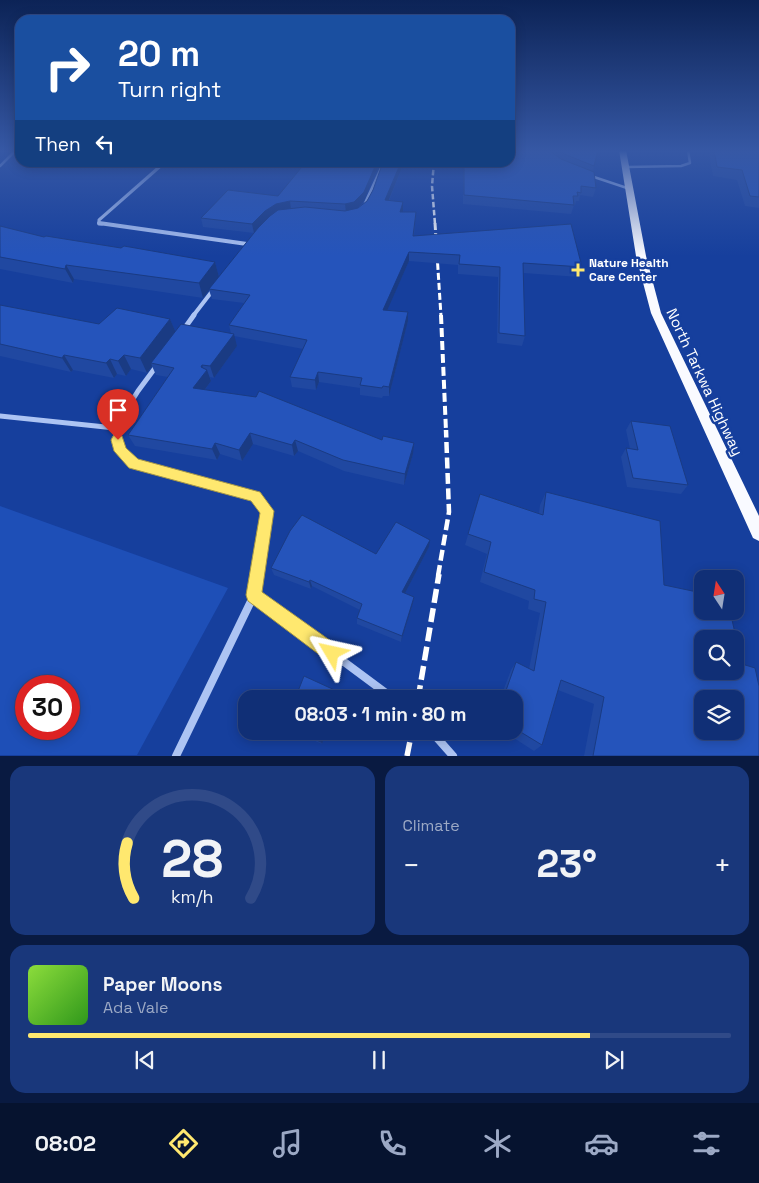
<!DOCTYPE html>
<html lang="en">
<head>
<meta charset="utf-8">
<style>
  body { margin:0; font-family:"Space Grotesk",sans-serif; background:#19377b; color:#f1f3f6; height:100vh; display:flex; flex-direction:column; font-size:19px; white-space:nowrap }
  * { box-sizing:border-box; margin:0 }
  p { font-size:16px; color:#9ca9c5 }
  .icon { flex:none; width:28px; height:28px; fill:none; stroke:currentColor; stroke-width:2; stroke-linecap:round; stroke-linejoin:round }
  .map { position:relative; height:756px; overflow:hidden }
  .details { display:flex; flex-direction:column; gap:10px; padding:10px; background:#091a41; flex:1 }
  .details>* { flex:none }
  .guide { position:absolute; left:15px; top:15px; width:500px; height:152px; border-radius:15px; box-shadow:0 2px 12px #0003,0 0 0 1px #304a88; background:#1a4fa0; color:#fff; overflow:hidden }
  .needle { width:32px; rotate:348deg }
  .controls { position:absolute; left:694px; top:570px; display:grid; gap:10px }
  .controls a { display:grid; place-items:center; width:50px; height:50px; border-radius:10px; background:#102f76; box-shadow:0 2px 12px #0003,0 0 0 1px #304a88; font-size:25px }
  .speed { position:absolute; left:15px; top:675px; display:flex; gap:10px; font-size:25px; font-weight:700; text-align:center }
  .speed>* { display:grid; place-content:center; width:65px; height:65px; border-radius:50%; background:#102f76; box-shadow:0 2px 12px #0003,0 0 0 1px #304a88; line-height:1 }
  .speed .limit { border:8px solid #d22; background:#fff; color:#111 }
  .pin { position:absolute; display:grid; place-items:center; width:42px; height:42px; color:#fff; margin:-51px -21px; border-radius:50% 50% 50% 0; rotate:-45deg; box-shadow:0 0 5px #0007 }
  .pin .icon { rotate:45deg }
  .me { position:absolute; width:55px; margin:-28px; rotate:306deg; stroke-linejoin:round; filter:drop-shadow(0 0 4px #0008) }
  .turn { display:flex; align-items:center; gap:18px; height:105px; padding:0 20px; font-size:22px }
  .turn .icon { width:65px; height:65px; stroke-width:2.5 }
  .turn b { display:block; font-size:35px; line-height:42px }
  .then { display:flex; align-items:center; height:48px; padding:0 20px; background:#0003; gap:10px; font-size:19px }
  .big { font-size:38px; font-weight:600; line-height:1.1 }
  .details .card { flex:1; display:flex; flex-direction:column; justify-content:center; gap:8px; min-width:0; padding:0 18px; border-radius:15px; background:#19377b }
  .details .dial { align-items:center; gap:0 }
  .dial svg { height:130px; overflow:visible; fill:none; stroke:#304a88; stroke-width:7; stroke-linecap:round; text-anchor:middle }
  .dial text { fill:#f1f3f6; stroke:none }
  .song { display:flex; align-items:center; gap:15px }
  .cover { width:60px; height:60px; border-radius:8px; background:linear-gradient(135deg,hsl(90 70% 55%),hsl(110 70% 35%)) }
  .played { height:5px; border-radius:2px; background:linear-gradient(90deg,#ffe86f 80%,#304a88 80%) }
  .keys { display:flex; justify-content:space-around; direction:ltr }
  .heat { display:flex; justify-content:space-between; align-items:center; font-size:28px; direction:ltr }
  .details .tiles { flex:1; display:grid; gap:10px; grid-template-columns:1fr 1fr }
  .card:last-child { grid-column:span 2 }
  .trip { position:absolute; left:238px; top:690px; width:285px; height:50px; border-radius:15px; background:#102f76; box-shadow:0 2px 12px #0003,0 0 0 1px #304a88; font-weight:600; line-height:50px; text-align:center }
  .tab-bar { display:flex; height:80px; justify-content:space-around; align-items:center; background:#06132f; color:#9ca9c5 }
  .tab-bar .icon { width:35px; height:35px }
  .tab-bar .active { color:#ffe86f }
  .tab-bar b { font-size:22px; color:#f1f3f6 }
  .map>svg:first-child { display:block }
</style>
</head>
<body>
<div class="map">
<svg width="759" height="756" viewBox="0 0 759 756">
  <rect width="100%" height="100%" fill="#163f9d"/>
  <!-- green -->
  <path fill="#1e4fb7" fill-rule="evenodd" d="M0 506 228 588 137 755H0ZM26 686H69V729H26Z"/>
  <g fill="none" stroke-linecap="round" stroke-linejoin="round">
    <!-- service -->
    <path stroke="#adc4f3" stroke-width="2.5" d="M0 166 16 150
      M627 167 681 166 690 163 688 150
      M591 176 630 189"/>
    <!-- minor-far4 -->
    <path stroke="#adc4f3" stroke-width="3" d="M363 208 384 162
      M102 224H99V220L165 162"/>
    <!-- minor-far3 -->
    <path stroke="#adc4f3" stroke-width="4" d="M99 223 247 244
      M193 316 213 290"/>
    <!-- minor-far2 -->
    <path stroke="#adc4f3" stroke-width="5" d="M184 329 194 315
      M0 416 115 428 138 391 158 364
      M115 428 116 431"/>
    <!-- minor-far1 -->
    <path stroke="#adc4f3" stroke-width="6" d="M115 430 120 451 134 464 255 496 267 511 257 576"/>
    <!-- minor -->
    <path stroke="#adc4f3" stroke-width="8" d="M257 574 254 595 394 699
      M431 731 453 756
      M176 756 254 595"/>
    <!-- primary -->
    <path fill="#f9faff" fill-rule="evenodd" d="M619 150H626L646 256 661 313 759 516V541L753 538 651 313 636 256Z"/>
    <!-- rail-far4 -->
    <path stroke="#fff" stroke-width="2.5" stroke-dasharray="5.5 2.5" stroke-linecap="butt" d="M434 162 432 186 435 224"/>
    <!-- rail-far3 -->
    <path stroke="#fff" stroke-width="3" stroke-dasharray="7 3" stroke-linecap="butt" d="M435 223 441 316"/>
    <!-- rail-far2 -->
    <path stroke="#fff" stroke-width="4" stroke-dasharray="9 4" stroke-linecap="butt" d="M441 315 446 431"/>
    <!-- rail-far1 -->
    <path stroke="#fff" stroke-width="4.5" stroke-dasharray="11 4.5" stroke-linecap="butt" d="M438 576 449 512 446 430"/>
    <!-- rail -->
    <path stroke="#fff" stroke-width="5.5" stroke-dasharray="14 5.5" stroke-linecap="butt" d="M418 699 439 574
      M407 756 412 731"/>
  </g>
  <!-- wall -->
  <path fill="#2048a1" d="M510 150H598L593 172 596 188 593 197 580 195 579 201H576L575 205H574L571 214 463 204V162H510Z
    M710 150H759V208L745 206 737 180 713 176 709 154Z
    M383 162H419L417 167 403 165 389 201 402 212H416L414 236 582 267 579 277 523 273 525 336 522 346 497 343 498 277 458 274V265L409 261 387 310 408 312V321L389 396H383L382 398 360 395V388L319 382 316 390 292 387 290 377 303 349 234 336 237 346 214 378 210 377 211 381 205 390 413 454 404 485 344 471 298 451 294 456 253 444 242 461 220 454 217 460 135 446 128 435 168 377 156 375 152 366 147 373 131 369 126 376 117 374 114 378 73 370 71 372 0 356V305L99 324 170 319 175 331 231 334 229 325 244 303 212 299 209 290 203 298 74 279 73 283 0 269V226L44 237 215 262 219 277 257 229 254 233 203 227 201 218 278 196 364 201 357 208 367 201 373 190Z
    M631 421 688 485 681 494 627 487 621 457 626 448 630 449 626 430Z
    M546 492 664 585 759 756H584L594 704 558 690 542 745 534 751 503 731H514V699H500L511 670 516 662 529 669 540 613 528 609 529 601 480 582 487 554 465 545 480 494 539 513 540 505Z
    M429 547 405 593 414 597 413 603 401 642 357 624V618L360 610 312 586 311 589 274 575 271 568Z
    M293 731H326L322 744Z"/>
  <!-- shaded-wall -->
  <path fill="#1a3b83" d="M377 162H380L364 201 355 211 346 213 345 204Z
    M401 162H403V165L385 209V200Z
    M290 201 291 210 266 220 254 233 252 224 265 211 276 204Z
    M403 202V211L399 221 400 212Z
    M409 252V261L383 320V310Z
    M215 262 219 277 203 298 199 283Z
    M66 265 74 279 73 283 65 269Z
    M408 312V321L389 396V387Z
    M170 319 176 333 151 363 152 366 147 373 140 358Z
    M234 334 237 346 214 378 210 366Z
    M64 355 73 370 71 372 62 358Z
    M124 355 131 369 126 376 118 361Z
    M110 359 117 374 114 378 106 363Z
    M202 365 205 373 207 370 211 381 198 399 193 388Z
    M318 372 319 382 316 390 315 380Z
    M250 433 253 444 242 461 239 450Z
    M295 440 298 451 294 456 292 445Z
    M215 443 220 454 217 460 212 449Z
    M414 443 413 454 404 485 405 474Z
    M430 540 429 547 402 599V592Z
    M310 580 312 586 311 589 309 582Z
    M414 597 413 603 401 642 402 636Z
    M325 731H326L322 744 321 742Z"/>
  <!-- building -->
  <path fill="#2554bb" stroke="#1a3b83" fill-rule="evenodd" d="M510 150H549L561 159 594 172 596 188 581 186V193L577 192 578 196H573L574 205 464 195V162H510Z
    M559 150H598L594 166 564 154Z
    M714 150H759V197L750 196 742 170 717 167Z
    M306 162H377L364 192 354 202 345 204 290 201 276 204 265 211 252 224 201 218 228 190 278 196Z
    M383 162H401L385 200 403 202 400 212H416L413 236 571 224 582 267 523 263 525 336 499 333 500 267 459 264 460 255 409 252 383 310 408 312 389 387 383 386 382 388 360 385 362 378 318 372 315 380 290 377 307 340 229 325 250 295 209 289 258 228 270 216 278 210 305 207 345 211 358 208 367 201 373 190Z
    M0 226 44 237 46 236 121 248 124 246 215 262 199 283 66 265 65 269 0 257Z
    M0 305 99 324 117 308 170 319 140 358 124 355 118 361 110 359 106 363 64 355 62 358 0 344Z
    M181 324 234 334 210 366 202 365 201 367 207 370 193 388 256 397 259 391 382 440 383 436 414 443 405 474 343 460 295 440 292 445 250 433 239 450 215 443 212 449 128 435 174 368 151 363Z
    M631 421 670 426 688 485 633 478 626 448 638 450Z
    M546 492 660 521 664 585 702 593V611H730L742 664 755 668 759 686V756H593L604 697 561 680 542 745 514 728V699H503L516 662 534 671 546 602 534 599 535 590 484 572 491 542 468 534 480 494 543 515ZM702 639H735V671H702ZM702 699H735V731H702Z
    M302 515 376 554 396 522 430 540 402 592 414 597 402 636 357 618 362 604 310 580 309 582 271 568 290 531Z
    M304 676 339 692 337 699H295Z
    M297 731H325L321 742Z"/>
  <!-- sky -->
  <linearGradient id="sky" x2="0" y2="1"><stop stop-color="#0c2356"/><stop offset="0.59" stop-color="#3658a5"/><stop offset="1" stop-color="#3658a5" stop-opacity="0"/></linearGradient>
  <rect width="759" height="256" fill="url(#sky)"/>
  <!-- route -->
  <path fill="#ffe86f" stroke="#a69748" d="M118 434 122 436 126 448 138 459 260 492 274 511 262 592 338 646 340 653 338 659 332 661 325 659 248 601 246 595 260 513 251 501 129 468 114 451 111 440 113 436Z"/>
  <!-- markers -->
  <path fill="#ffe86f" stroke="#163f9d" stroke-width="2" d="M575.5 262.5h5v5h5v5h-5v5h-5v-5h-5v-5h5z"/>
  <g text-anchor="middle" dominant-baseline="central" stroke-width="5" stroke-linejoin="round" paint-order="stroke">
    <!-- far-poi labels -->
    <g font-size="12" font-weight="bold" fill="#fff" stroke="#163f9d" text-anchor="start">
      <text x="589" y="263">Nature Health<tspan x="589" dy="14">Care Center</tspan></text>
    </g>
    <!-- street labels -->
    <g font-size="15" fill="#fff" stroke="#163f9d">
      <text transform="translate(705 382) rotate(65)">North Tarkwa Highway</text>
    </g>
  </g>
</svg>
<div class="controls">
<a><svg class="needle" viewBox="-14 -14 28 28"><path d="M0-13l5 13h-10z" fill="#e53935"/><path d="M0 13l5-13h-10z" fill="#9ca9c5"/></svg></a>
<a><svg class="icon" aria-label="search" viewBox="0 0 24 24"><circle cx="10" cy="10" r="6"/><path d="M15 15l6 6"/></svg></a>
<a><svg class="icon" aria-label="layers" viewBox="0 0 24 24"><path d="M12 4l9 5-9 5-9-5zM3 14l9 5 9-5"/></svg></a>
</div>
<div class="speed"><div class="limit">30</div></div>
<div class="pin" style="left:118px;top:440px;background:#d93025"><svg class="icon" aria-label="arrive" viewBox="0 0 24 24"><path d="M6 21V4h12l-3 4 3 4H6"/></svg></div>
<svg class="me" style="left:332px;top:653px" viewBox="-20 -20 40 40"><path d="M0-17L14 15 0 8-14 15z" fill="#ffe86f" stroke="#fff" stroke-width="4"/></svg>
<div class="trip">08:03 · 1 min · 80 m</div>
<div class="guide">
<div class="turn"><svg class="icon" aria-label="right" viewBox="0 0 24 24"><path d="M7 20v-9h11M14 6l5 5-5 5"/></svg><div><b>20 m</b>Turn right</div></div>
<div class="then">Then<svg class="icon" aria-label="left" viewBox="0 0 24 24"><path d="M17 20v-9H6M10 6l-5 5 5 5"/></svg></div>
</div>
</div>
<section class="details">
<div class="tiles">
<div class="card dial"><svg viewBox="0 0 100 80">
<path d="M14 69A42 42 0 1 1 86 69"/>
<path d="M14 69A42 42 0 0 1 10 35" stroke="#ffe86f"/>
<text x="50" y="56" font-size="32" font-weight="700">28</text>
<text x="50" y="72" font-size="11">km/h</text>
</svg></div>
<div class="card"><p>Climate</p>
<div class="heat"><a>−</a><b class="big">23°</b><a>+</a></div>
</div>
<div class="card">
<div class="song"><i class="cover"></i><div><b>Paper Moons</b><p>Ada Vale</p></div></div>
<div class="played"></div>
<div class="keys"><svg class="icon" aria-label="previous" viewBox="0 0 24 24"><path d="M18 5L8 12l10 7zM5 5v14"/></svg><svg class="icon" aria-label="pause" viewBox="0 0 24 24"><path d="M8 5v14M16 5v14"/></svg><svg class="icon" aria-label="next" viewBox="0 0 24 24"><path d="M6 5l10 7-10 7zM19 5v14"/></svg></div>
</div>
</div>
</section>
<nav class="tab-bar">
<b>08:02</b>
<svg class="icon active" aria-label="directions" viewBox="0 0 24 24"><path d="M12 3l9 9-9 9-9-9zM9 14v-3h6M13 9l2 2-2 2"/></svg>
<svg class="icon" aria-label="music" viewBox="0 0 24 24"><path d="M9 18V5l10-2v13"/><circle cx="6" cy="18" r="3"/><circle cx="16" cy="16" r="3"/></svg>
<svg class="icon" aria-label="phone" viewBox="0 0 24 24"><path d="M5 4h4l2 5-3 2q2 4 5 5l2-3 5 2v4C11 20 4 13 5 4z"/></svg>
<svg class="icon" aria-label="climate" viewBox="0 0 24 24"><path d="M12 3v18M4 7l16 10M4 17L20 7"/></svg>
<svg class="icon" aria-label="car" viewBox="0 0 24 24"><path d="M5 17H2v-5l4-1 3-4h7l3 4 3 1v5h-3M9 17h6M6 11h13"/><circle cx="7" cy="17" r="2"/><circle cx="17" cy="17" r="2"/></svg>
<svg class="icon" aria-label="filters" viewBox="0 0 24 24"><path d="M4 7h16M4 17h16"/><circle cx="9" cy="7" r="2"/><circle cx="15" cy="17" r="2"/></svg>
</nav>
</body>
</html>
